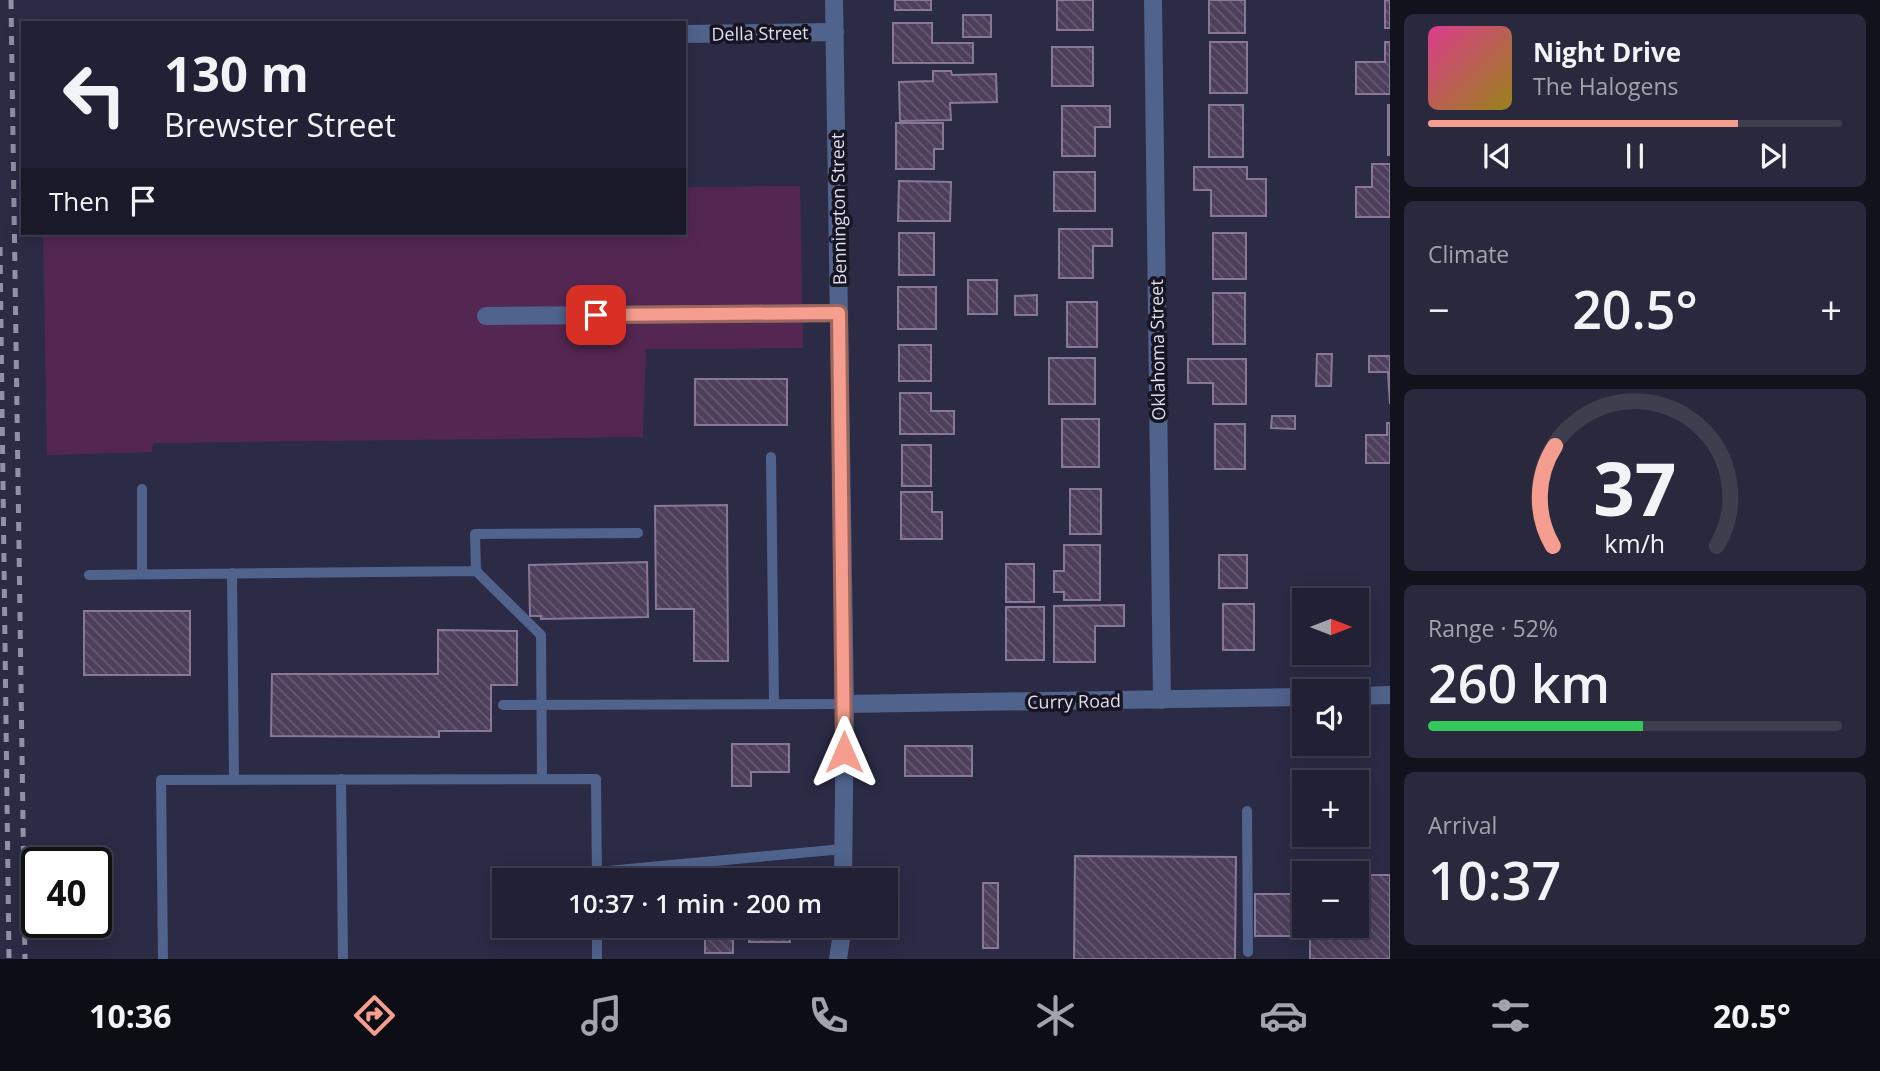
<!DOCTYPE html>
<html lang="en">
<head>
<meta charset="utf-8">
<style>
  body { margin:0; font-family:"Open Sans",sans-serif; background:#29283c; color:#f1f3f6; height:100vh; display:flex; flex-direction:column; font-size:26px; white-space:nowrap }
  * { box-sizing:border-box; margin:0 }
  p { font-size:23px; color:#a2a3ac }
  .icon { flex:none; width:38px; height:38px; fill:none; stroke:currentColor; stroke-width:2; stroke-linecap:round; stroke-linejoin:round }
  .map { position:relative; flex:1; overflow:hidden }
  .sheet { display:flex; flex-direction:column; gap:14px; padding:14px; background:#12121d; width:490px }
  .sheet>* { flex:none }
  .hud { position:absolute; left:21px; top:21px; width:665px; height:214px; border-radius:0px; box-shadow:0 4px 18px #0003,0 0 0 2px #3e3e4f; background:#212034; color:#f1f3f6; overflow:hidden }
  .needle { width:46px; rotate:90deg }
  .tools { position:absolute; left:1292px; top:588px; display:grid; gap:14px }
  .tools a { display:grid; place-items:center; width:77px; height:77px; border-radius:0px; background:#212034; box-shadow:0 4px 18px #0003,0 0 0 2px #3e3e4f; font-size:35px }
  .speed { position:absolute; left:21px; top:847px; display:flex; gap:14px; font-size:35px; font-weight:700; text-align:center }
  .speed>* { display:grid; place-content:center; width:91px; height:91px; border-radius:50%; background:#212034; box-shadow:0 4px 18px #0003,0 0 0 2px #3e3e4f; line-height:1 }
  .speed .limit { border:4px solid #111; border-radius:10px; background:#fff; color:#111 }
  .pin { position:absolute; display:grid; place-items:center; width:60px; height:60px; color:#fff; margin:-30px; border-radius:14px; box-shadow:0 4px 10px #0006 }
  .me { position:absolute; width:77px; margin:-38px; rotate:0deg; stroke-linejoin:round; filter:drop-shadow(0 0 5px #0008) }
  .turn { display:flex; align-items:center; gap:24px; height:147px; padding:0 28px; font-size:32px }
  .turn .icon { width:91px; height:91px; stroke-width:2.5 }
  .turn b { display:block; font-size:49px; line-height:60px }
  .then { display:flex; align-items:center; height:66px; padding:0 28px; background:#0003; gap:14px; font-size:26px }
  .big { font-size:52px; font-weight:600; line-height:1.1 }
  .sheet .widget { flex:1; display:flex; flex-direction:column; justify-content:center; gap:10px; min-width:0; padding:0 24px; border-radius:10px; background:#29283c }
  .sheet .dial { align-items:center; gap:0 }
  .dial svg { height:182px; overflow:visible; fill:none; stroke:#3e3e4f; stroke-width:7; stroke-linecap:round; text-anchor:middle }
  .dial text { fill:#f1f3f6; stroke:none }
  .song { display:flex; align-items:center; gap:21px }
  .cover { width:84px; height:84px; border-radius:10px; background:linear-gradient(135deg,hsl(330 70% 55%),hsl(50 70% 35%)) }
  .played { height:7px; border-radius:4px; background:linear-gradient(90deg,#f59d8e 75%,#3e3e4f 75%) }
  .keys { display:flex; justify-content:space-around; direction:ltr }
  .heat { display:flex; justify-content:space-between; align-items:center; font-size:38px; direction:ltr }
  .charge { height:10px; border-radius:5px; background:linear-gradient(90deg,#34c759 52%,#3e3e4f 0) }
  .trip { position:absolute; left:492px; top:868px; width:406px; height:70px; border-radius:0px; background:#212034; box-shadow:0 4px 18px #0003,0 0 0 2px #3e3e4f; font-weight:600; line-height:70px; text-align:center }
  .tab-bar { display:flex; height:112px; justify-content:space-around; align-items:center; background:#0d0d15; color:#a2a3ac }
  .tab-bar .icon { width:49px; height:49px }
  .tab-bar .selected { color:#f59d8e }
  .tab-bar b { font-size:32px; color:#f1f3f6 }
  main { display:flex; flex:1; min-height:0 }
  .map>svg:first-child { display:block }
</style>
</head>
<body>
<main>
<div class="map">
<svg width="1390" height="959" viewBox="0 0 1390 959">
  <defs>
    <pattern id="building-back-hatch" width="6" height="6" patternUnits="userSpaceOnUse" patternTransform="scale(1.75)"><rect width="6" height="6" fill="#4d3f5b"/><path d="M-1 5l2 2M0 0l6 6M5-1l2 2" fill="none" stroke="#665a73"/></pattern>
  </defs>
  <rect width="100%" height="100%" fill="#2c2b46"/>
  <!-- green -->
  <path fill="#542753" d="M800 186 803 348 646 349 643 437 153 443 152 452 47 455 43 233H684V187Z"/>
  <!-- building -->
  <path fill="url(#building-back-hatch)" stroke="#877897" stroke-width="2" d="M895 0H931V10H895Z
    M1057 0H1093V30H1057Z
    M1209 0H1245V33H1209Z
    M1385 0H1390V28H1385Z
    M963 15H991V37H963Z
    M893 23H932V43H973V63H893Z
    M1210 42H1247V93H1210Z
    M1385 42H1390V94H1356V62H1385Z
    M1052 47H1093V86H1052Z
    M933 71H951L952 75 996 74 997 102 950 103 951 120 900 121 899 82 933 81Z
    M1209 105H1243V157H1209Z
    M1388 105H1390V155H1388Z
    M1062 106H1110V127H1095V156H1062Z
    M896 123H943V149H934V169H896Z
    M1372 164H1390V217H1356V187H1372Z
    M1194 167H1247V179H1266V216H1211V190H1194Z
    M1054 172H1095V211H1054Z
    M899 181 951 182 950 221H898Z
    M1059 229H1112V246H1093V278H1059Z
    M899 233H934V275H899Z
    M1213 233H1246V279H1213Z
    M968 280H997V314H968Z
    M898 287H936V329H898Z
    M1213 293H1245V344H1213Z
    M1037 295V315H1015V296Z
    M1067 302H1097V347H1067Z
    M899 345H931V381H899Z
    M1317 354H1332L1331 386H1316Z
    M1369 356H1390V404L1388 372H1369Z
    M1049 358H1095V404H1049Z
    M1188 359H1246V404H1213V383H1188Z
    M695 379H787V425H695Z
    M900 393H931V411H954V434H900Z
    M1272 416H1295V429L1271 428Z
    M1062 419H1099V467H1062Z
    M1387 423H1390V463H1366V435H1387Z
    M1215 424H1245V469H1215Z
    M902 445H931V486H902Z
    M1070 489H1101V534H1070Z
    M901 492H932V512H942V539H901Z
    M727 505 728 661H694V609H656L655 506Z
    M1064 545H1100V600H1064V592H1054V571H1064Z
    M1219 555H1247V588H1219Z
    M647 562 648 617 541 619V616H530L529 565Z
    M1006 564H1034V602H1006Z
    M1223 604H1254V650H1223Z
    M1124 605V626H1095V662H1054V606Z
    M1006 607H1044V660H1006Z
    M84 611H190V675H84Z
    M438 630 517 631V685H491V731H439V737L271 736 272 674H438Z
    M732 744H789V772H751V786H732Z
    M905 746H972V776H905Z
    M1075 856 1236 857 1235 959H1074Z
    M1356 875H1390V959H1310V936H1255V894H1304V926H1356Z
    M983 883H998V948H983Z
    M705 926H733V953H705Z
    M749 926H790V942H749Z"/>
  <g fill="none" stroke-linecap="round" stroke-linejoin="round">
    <!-- service -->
    <path stroke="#50638c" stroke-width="10" d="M771 457 774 704
      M142 489V574
      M476 571 475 534 638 533
      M232 573 234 779
      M89 575 476 571 541 635 542 779
      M503 705 845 704
      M341 779 343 959
      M1247 811 1248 952
      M597 872 843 849
      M597 926V959
      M163 959 161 780 596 779 597 880"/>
    <!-- minor -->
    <path stroke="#50638c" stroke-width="18" d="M1153 0 1162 700
      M684 34 835 32
      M486 316 839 313
      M1356 696 1390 695
      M845 704 1304 697"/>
    <!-- tertiary -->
    <path stroke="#50638c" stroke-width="18" d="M834 0 845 704 843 880
      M838 959 843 926"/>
    <!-- rail -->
    <path stroke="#9090a6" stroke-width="5" stroke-dasharray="9 9" stroke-linecap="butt" d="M11 0 25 959
      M0 247 9 959"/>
  </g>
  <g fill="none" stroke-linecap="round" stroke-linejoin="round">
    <defs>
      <path id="route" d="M596 315 839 313 844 752"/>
    </defs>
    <!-- route casing -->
    <use href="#route" stroke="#9f665c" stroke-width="18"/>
    <!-- route -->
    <use href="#route" stroke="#f59d8e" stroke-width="12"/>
  </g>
  <g text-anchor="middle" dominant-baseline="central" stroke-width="7" stroke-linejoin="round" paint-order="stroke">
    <!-- street labels -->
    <g font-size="18" fill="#dedef0" stroke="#161521">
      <text transform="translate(760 33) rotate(-1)">Della Street</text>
      <text transform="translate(838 209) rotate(-91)">Bennington Street</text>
      <text transform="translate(1157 350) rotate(-91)">Oklahoma Street</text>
      <text transform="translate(1074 701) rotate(-1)">Curry Road</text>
    </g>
  </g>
</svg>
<div class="tools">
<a><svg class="needle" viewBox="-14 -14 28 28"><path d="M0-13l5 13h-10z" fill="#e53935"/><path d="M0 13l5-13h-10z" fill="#a2a3ac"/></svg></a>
<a><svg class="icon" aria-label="sound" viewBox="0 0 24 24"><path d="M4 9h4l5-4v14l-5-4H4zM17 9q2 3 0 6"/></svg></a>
<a>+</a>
<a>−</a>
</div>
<div class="speed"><div class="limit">40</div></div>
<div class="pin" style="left:596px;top:315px;background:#d93025"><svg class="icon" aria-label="arrive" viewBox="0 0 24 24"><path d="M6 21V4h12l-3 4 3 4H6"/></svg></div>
<svg class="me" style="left:844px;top:752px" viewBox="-20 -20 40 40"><path d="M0-17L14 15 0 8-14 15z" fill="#f59d8e" stroke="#fff" stroke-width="4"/></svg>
<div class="trip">10:37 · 1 min · 200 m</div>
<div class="hud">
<div class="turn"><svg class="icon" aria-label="left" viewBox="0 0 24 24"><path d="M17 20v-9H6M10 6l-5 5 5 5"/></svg><div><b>130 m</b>Brewster Street</div></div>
<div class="then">Then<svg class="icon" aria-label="arrive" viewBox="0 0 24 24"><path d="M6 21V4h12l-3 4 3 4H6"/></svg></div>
</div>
</div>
<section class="sheet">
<div class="widget">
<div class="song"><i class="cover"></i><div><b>Night Drive</b><p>The Halogens</p></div></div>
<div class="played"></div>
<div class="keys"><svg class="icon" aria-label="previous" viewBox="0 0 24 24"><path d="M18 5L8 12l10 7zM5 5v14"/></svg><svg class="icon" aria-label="pause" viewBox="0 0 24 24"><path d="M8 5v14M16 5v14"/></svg><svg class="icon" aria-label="next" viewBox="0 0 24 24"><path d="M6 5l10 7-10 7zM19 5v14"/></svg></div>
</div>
<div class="widget"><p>Climate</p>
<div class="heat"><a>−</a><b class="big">20.5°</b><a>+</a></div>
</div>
<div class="widget dial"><svg viewBox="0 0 100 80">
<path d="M14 69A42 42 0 1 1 86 69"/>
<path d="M14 69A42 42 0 0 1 15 25" stroke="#f59d8e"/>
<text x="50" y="56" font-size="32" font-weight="700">37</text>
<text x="50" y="72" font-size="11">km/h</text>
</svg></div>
<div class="widget"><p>Range · 52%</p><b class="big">260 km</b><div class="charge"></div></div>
<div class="widget"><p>Arrival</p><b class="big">10:37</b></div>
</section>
</main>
<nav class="tab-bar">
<b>10:36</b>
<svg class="icon selected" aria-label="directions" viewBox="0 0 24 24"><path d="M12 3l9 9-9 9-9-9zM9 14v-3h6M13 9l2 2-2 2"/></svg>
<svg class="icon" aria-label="music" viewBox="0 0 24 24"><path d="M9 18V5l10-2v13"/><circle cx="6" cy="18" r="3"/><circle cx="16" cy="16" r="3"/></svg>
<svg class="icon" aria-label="phone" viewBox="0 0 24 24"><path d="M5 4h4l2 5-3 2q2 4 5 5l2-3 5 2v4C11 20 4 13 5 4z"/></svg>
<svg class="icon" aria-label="climate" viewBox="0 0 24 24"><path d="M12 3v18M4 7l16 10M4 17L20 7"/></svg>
<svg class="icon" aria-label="car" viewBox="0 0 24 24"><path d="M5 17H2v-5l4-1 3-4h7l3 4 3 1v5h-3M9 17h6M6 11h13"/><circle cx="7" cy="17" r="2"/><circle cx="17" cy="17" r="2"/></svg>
<svg class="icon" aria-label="filters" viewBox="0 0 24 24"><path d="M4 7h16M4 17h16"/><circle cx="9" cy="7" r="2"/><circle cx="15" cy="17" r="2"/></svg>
<b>20.5°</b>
</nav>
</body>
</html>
